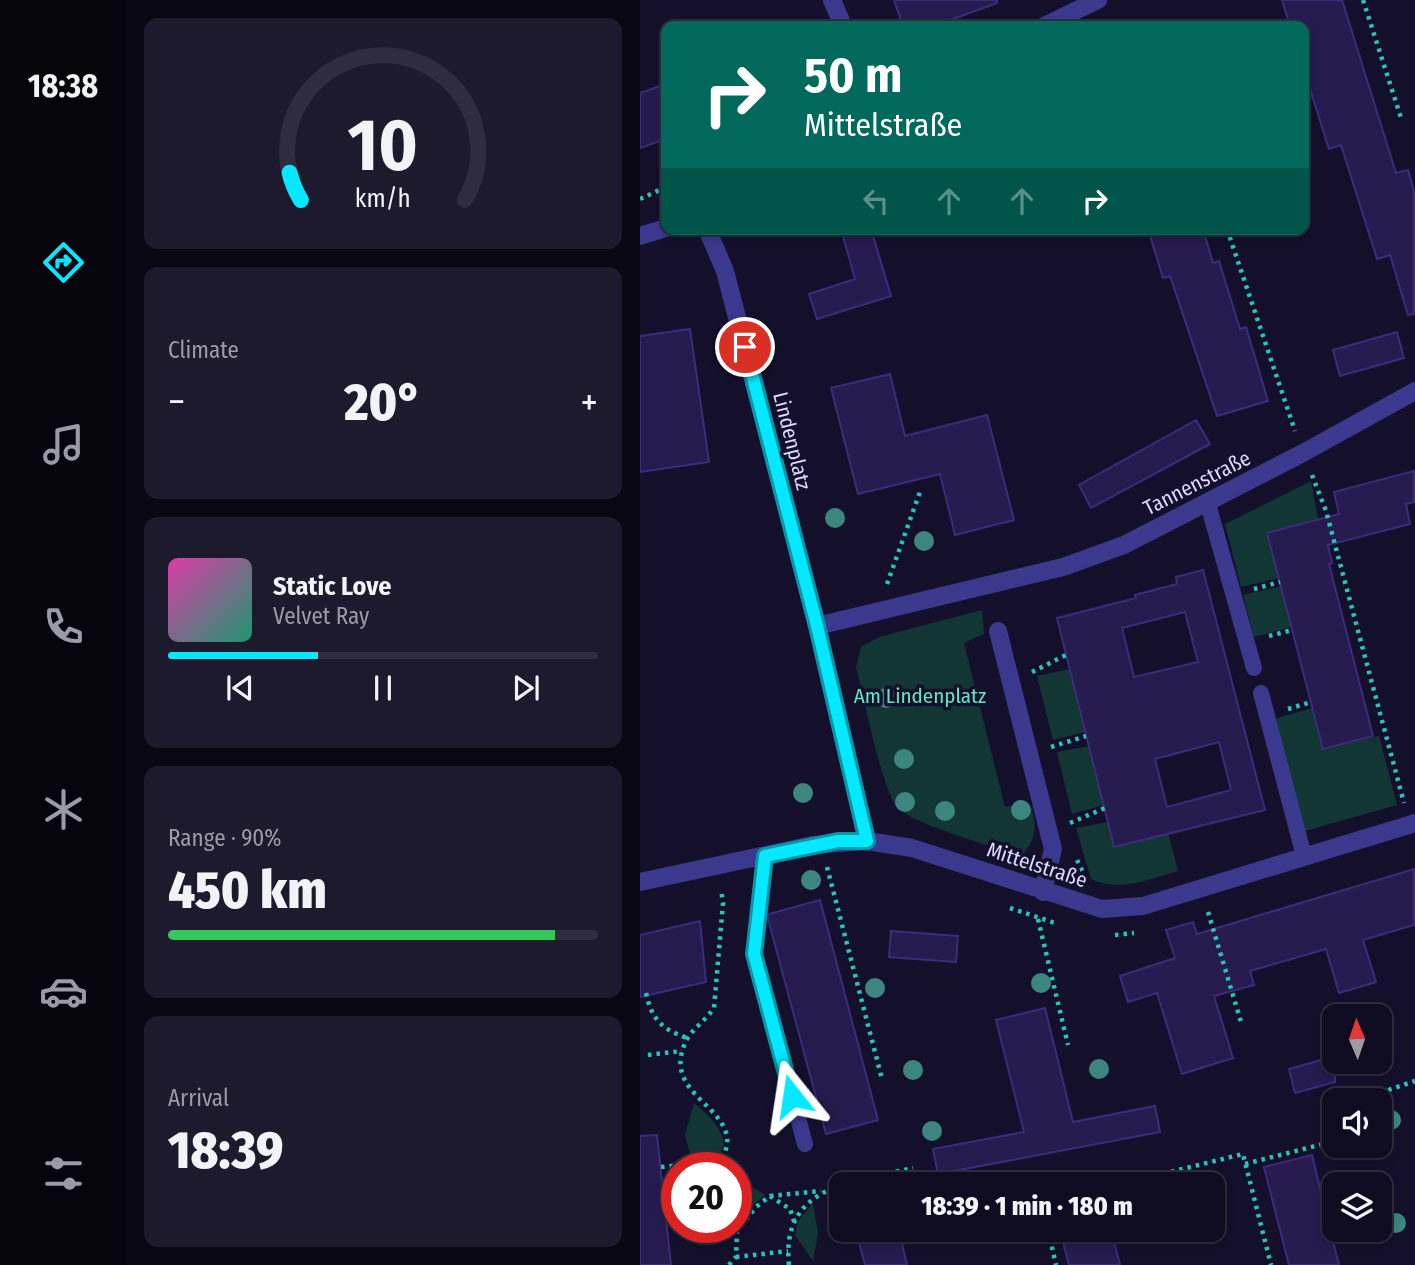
<!DOCTYPE html>
<html lang="en">
<head>
<meta charset="utf-8">
<style>
  body { margin:0; font-family:"Fira Sans Condensed",sans-serif; background:#1d1a2e; color:#f1f3f6; height:100vh; display:flex; flex-direction:column; font-size:26px; white-space:nowrap }
  * { box-sizing:border-box; margin:0 }
  p { font-size:23px; color:#9b9ba5 }
  .icon { flex:none; width:38px; height:38px; fill:none; stroke:currentColor; stroke-width:2; stroke-linecap:round; stroke-linejoin:round }
  .map { position:relative; flex:1; overflow:hidden }
  .details { display:flex; flex-direction:column; gap:18px; padding:18px; background:#080712; width:514px }
  .details>* { flex:none }
  .hud { position:absolute; left:21px; top:21px; width:648px; height:214px; border-radius:14px; box-shadow:0 4px 10px #0003,0 0 0 2px #2f2c3f; background:#00695c; color:#fff; overflow:hidden }
  .needle { width:46px; rotate:358deg }
  .buttons { position:absolute; left:682px; top:1004px; display:grid; gap:14px }
  .buttons a { display:grid; place-items:center; width:70px; height:70px; border-radius:14px; background:#0f0c21; box-shadow:0 4px 10px #0003,0 0 0 2px #2f2c3f; font-size:35px }
  .speed { position:absolute; left:21px; top:1152px; display:flex; gap:14px; font-size:35px; font-weight:700; text-align:center }
  .speed>* { display:grid; place-content:center; width:91px; height:91px; border-radius:50%; background:#0f0c21; box-shadow:0 4px 10px #0003,0 0 0 2px #2f2c3f; line-height:1 }
  .speed .limit { border:10px solid #d22; background:#fff; color:#111 }
  .pin { position:absolute; display:grid; place-items:center; width:60px; height:60px; color:#fff; margin:-30px; border:4px solid #fff; border-radius:50%; box-shadow:0 2px 7px #0007 }
  .me { position:absolute; width:77px; margin:-38px; rotate:345deg; stroke-linejoin:round; filter:drop-shadow(0 0 5px #0008) }
  .turn { display:flex; align-items:center; gap:24px; height:147px; padding:0 28px; font-size:32px }
  .turn .icon { width:91px; height:91px; stroke-width:2.5 }
  .turn b { display:block; font-size:49px; line-height:60px }
  .lanes { display:flex; align-items:center; height:66px; padding:0 28px; background:#0003; justify-content:center; gap:35px; direction:ltr }
  .lanes .off { opacity:.35 }
  .big { font-size:52px; font-weight:800; line-height:1.1 }
  .details .tile { flex:1; display:flex; flex-direction:column; justify-content:center; gap:10px; min-width:0; padding:0 24px; border-radius:14px; background:#1d1a2e }
  .details .dial { align-items:center; gap:0 }
  .dial svg { height:182px; overflow:visible; fill:none; stroke:#2f2c3f; stroke-width:7; stroke-linecap:round; text-anchor:middle }
  .dial text { fill:#f1f3f6; stroke:none }
  .song { display:flex; align-items:center; gap:21px }
  .cover { width:84px; height:84px; border-radius:10px; background:linear-gradient(135deg,hsl(320 70% 55%),hsl(160 70% 35%)) }
  .played { height:7px; border-radius:4px; background:linear-gradient(90deg,#06e8ff 35%,#2f2c3f 35%) }
  .keys { display:flex; justify-content:space-around; direction:ltr }
  .heat { display:flex; justify-content:space-between; align-items:center; font-size:38px; direction:ltr }
  .charge { height:10px; border-radius:5px; background:linear-gradient(90deg,#34c759 90%,#2f2c3f 0) }
  .trip { position:absolute; left:189px; top:1172px; width:396px; height:70px; border-radius:14px; background:#0f0c21; box-shadow:0 4px 10px #0003,0 0 0 2px #2f2c3f; font-weight:800; line-height:70px; text-align:center }
  main { display:flex; flex:1; min-height:0 }
  .tabs { display:flex; flex-direction:column; width:126px; justify-content:space-around; align-items:center; background:#06050d; color:#9b9ba5 }
  .tabs .icon { width:49px; height:49px }
  .tabs .current { color:#06e8ff }
  .tabs b { font-size:32px; color:#f1f3f6 }
  .map>svg:first-child { display:block }
</style>
</head>
<body>
<main>
<nav class="tabs">
<b>18:38</b>
<svg class="icon current" aria-label="directions" viewBox="0 0 24 24"><path d="M12 3l9 9-9 9-9-9zM9 14v-3h6M13 9l2 2-2 2"/></svg>
<svg class="icon" aria-label="music" viewBox="0 0 24 24"><path d="M9 18V5l10-2v13"/><circle cx="6" cy="18" r="3"/><circle cx="16" cy="16" r="3"/></svg>
<svg class="icon" aria-label="phone" viewBox="0 0 24 24"><path d="M5 4h4l2 5-3 2q2 4 5 5l2-3 5 2v4C11 20 4 13 5 4z"/></svg>
<svg class="icon" aria-label="climate" viewBox="0 0 24 24"><path d="M12 3v18M4 7l16 10M4 17L20 7"/></svg>
<svg class="icon" aria-label="car" viewBox="0 0 24 24"><path d="M5 17H2v-5l4-1 3-4h7l3 4 3 1v5h-3M9 17h6M6 11h13"/><circle cx="7" cy="17" r="2"/><circle cx="17" cy="17" r="2"/></svg>
<svg class="icon" aria-label="filters" viewBox="0 0 24 24"><path d="M4 7h16M4 17h16"/><circle cx="9" cy="7" r="2"/><circle cx="15" cy="17" r="2"/></svg>
</nav>
<section class="details">
<div class="tile dial"><svg viewBox="0 0 100 80">
<path d="M14 69A42 42 0 1 1 86 69"/>
<path d="M14 69A42 42 0 0 1 9 57" stroke="#06e8ff"/>
<text x="50" y="56" font-size="32" font-weight="700">10</text>
<text x="50" y="72" font-size="11">km/h</text>
</svg></div>
<div class="tile"><p>Climate</p>
<div class="heat"><a>−</a><b class="big">20°</b><a>+</a></div>
</div>
<div class="tile">
<div class="song"><i class="cover"></i><div><b>Static Love</b><p>Velvet Ray</p></div></div>
<div class="played"></div>
<div class="keys"><svg class="icon" aria-label="previous" viewBox="0 0 24 24"><path d="M18 5L8 12l10 7zM5 5v14"/></svg><svg class="icon" aria-label="pause" viewBox="0 0 24 24"><path d="M8 5v14M16 5v14"/></svg><svg class="icon" aria-label="next" viewBox="0 0 24 24"><path d="M6 5l10 7-10 7zM19 5v14"/></svg></div>
</div>
<div class="tile"><p>Range · 90%</p><b class="big">450 km</b><div class="charge"></div></div>
<div class="tile"><p>Arrival</p><b class="big">18:39</b></div>
</section>
<div class="map">
<svg width="775" height="1265" viewBox="0 0 775 1265">
  <rect width="100%" height="100%" fill="#14102c"/>
  <!-- green -->
  <path fill="#123634" d="M671 481 678 519 627 533 639 578 601 587 585 524Z
    M641 586 651 627 614 637 603 595Z
    M342 610 344 634 324 643 365 807 381 804 392 810C397 829 395 840 382 856 356 847 273 825 257 807 241 787 224 696 216 667L221 647 239 637Z
    M430 669 445 732 413 740 397 676Z
    M672 708 683 749 739 736 757 805 665 831 634 719Z
    M449 746 464 805 432 814 417 752Z
    M468 822 528 833 538 871C509 879 480 893 451 879L436 828Z
    M54 1103C80 1123 106 1159 52 1161L45 1135Z
    M108 1184 125 1195 96 1218V1186Z
    M173 1203 178 1234 173 1261 155 1235 159 1220Z"/>
  <!-- building -->
  <path fill="#251b4e" stroke="#3b2c7b" stroke-width="2" fill-rule="evenodd" d="M254 0H357V3L294 26H263Z
    M642 0H702L756 173 768 170 774 192V314L768 315 750 255 737 259 701 145 689 149 663 67V26H650Z
    M26 84V139L0 148V93Z
    M201 229H231L251 296 177 319 169 294 215 279Z
    M508 229H563L573 263 579 261 600 329 606 327 628 401 577 416 530 276 523 278Z
    M50 329 69 462 0 472V336Z
    M757 332 764 358 700 376 693 350Z
    M250 374 265 436 347 415 374 520 315 535 300 474 218 494 191 388Z
    M556 420 570 444 451 508 439 485Z
    M774 471V502L766 504 770 524 688 545 692 563 689 564 733 736 683 749 627 533 699 514 694 492Z
    M563 570 625 810 474 847 417 618 496 598 495 595 537 584 536 577ZM545 612 558 662 494 677 482 628ZM579 742 591 790 527 807 515 759Z
    M774 869V925L723 940 736 982 699 993 686 949 610 971 614 985 574 996 593 1058 542 1074 517 993 488 1002 480 976 535 958 526 930 553 922 557 934Z
    M180 900 238 1120 186 1134 128 919 129 914Z
    M60 921 66 982 0 997V935Z
    M251 931 318 936 316 962 249 957Z
    M405 1008 433 1122 515 1106 520 1132 298 1174 293 1149 384 1132 356 1020Z
    M695 1056V1082L655 1093 649 1069Z
    M17 1135 31 1265H0V1136Z
    M672 1155 687 1218 699 1265H649L640 1230 624 1167Z
    M219 1230H268L271 1242 262 1244 267 1265H225L217 1235H220Z
    M420 1230H471L480 1265H429Z"/>
  <g fill="none" stroke-linecap="round" stroke-linejoin="round">
    <!-- path -->
    <path stroke="#2ac3b8" stroke-width="4.5" stroke-dasharray="3.5 5" stroke-linecap="butt" d="M723 0 762 121
      M0 199 26 187
      M587 229 655 431
      M672 475 686 511 764 803
      M247 584 281 489
      M614 589 640 582
      M629 636 652 630
      M392 672 426 655
      M648 709 671 702
      M411 747 446 736
      M430 823 465 808
      M437 860 445 877
      M187 867 242 1079
      M370 908 415 923
      M568 912 601 1022
      M398 919 428 1045
      M475 935 494 933
      M6 993C12 1020 22 1029 47 1038
      M8 1055 42 1051
      M716 1101 775 1081
      M605 1164 695 1141
      M21 1167 82 1161
      M81 1167C83 1155 91 1143 85 1130 74 1101 24 1087 46 1041 52 1029 66 1020 74 1008L83 903 81 889
      M498 1180 603 1154 631 1265
      M397 1182 398 1185
      M130 1196 150 1209 154 1221
      M408 1230 416 1265
      M96 1257 148 1251
      M89 1265 96 1257 97 1231 116 1207 130 1196 181 1191
      M149 1265C140 1185 215 1181 273 1168"/>
    <!-- service -->
    <path stroke="#3b398d" stroke-width="16" d="M568 504 614 668
      M621 693 664 856
      M125 856 114 954 165 1144"/>
    <!-- minor -->
    <path stroke="#3b398d" stroke-width="18" d="M192 0 203 26
      M404 26 458 0
      M67 229 85 271 177 626 227 841
      M0 236 26 228
      M177 626 423 567 484 545 663 453 775 391
      M358 631 413 849 403 892
      M0 882 173 845 227 841 272 848 462 909 503 906 775 823"/>
  </g>
  <!-- trees -->
  <g fill="#3d867f">
    <circle cx="195" cy="518" r="10"/>
    <circle cx="284" cy="541" r="10"/>
    <circle cx="246" cy="698" r="10"/>
    <circle cx="264" cy="759" r="10"/>
    <circle cx="163" cy="793" r="10"/>
    <circle cx="265" cy="802" r="10"/>
    <circle cx="381" cy="810" r="10"/>
    <circle cx="305" cy="811" r="10"/>
    <circle cx="171" cy="880" r="10"/>
    <circle cx="401" cy="983" r="10"/>
    <circle cx="235" cy="988" r="10"/>
    <circle cx="459" cy="1069" r="10"/>
    <circle cx="273" cy="1070" r="10"/>
    <circle cx="751" cy="1120" r="10"/>
    <circle cx="292" cy="1131" r="10"/>
    <circle cx="756" cy="1223" r="10"/>
  </g>
  <g fill="none" stroke-linecap="round" stroke-linejoin="round">
    <defs>
      <path id="route" d="M105 347 177 626 227 841H198L125 856 114 954 152 1096"/>
    </defs>
    <!-- route casing -->
    <use href="#route" stroke="#0497a6" stroke-width="18"/>
    <!-- route -->
    <use href="#route" stroke="#06e8ff" stroke-width="12"/>
  </g>
  <g text-anchor="middle" dominant-baseline="central" stroke-width="7" stroke-linejoin="round" paint-order="stroke">
    <!-- street labels -->
    <g font-size="21" fill="#dedaff" stroke="#14102c">
      <text transform="translate(152 441) rotate(76)">Lindenplatz</text>
      <text transform="translate(557 483) rotate(-27)">Tannenstraße</text>
      <text transform="translate(397 865) rotate(18)">Mittelstraße</text>
    </g>
    <!-- park labels -->
    <g font-size="21" fill="#5fe6c3" stroke="#14102c">
      <text x="280" y="696">Am Lindenplatz</text>
    </g>
  </g>
</svg>
<div class="buttons">
<a><svg class="needle" viewBox="-14 -14 28 28"><path d="M0-13l5 13h-10z" fill="#e53935"/><path d="M0 13l5-13h-10z" fill="#9b9ba5"/></svg></a>
<a><svg class="icon" aria-label="sound" viewBox="0 0 24 24"><path d="M4 9h4l5-4v14l-5-4H4zM17 9q2 3 0 6"/></svg></a>
<a><svg class="icon" aria-label="layers" viewBox="0 0 24 24"><path d="M12 4l9 5-9 5-9-5zM3 14l9 5 9-5"/></svg></a>
</div>
<div class="speed"><div class="limit">20</div></div>
<div class="pin" style="left:105px;top:347px;background:#d93025"><svg class="icon" aria-label="arrive" viewBox="0 0 24 24"><path d="M6 21V4h12l-3 4 3 4H6"/></svg></div>
<svg class="me" style="left:152px;top:1096px" viewBox="-20 -20 40 40"><path d="M0-17L14 15 0 8-14 15z" fill="#06e8ff" stroke="#fff" stroke-width="4"/></svg>
<div class="trip">18:39 · 1 min · 180 m</div>
<div class="hud">
<div class="turn"><svg class="icon" aria-label="right" viewBox="0 0 24 24"><path d="M7 20v-9h11M14 6l5 5-5 5"/></svg><div><b>50 m</b>Mittelstraße</div></div>
<div class="lanes"><svg class="icon off" aria-label="left" viewBox="0 0 24 24"><path d="M17 20v-9H6M10 6l-5 5 5 5"/></svg><svg class="icon off" aria-label="ahead" viewBox="0 0 24 24"><path d="M12 20V5M6 11l6-6 6 6"/></svg><svg class="icon off" aria-label="ahead" viewBox="0 0 24 24"><path d="M12 20V5M6 11l6-6 6 6"/></svg><svg class="icon" aria-label="right" viewBox="0 0 24 24"><path d="M7 20v-9h11M14 6l5 5-5 5"/></svg></div>
</div>
</div>
</main>
</body>
</html>
